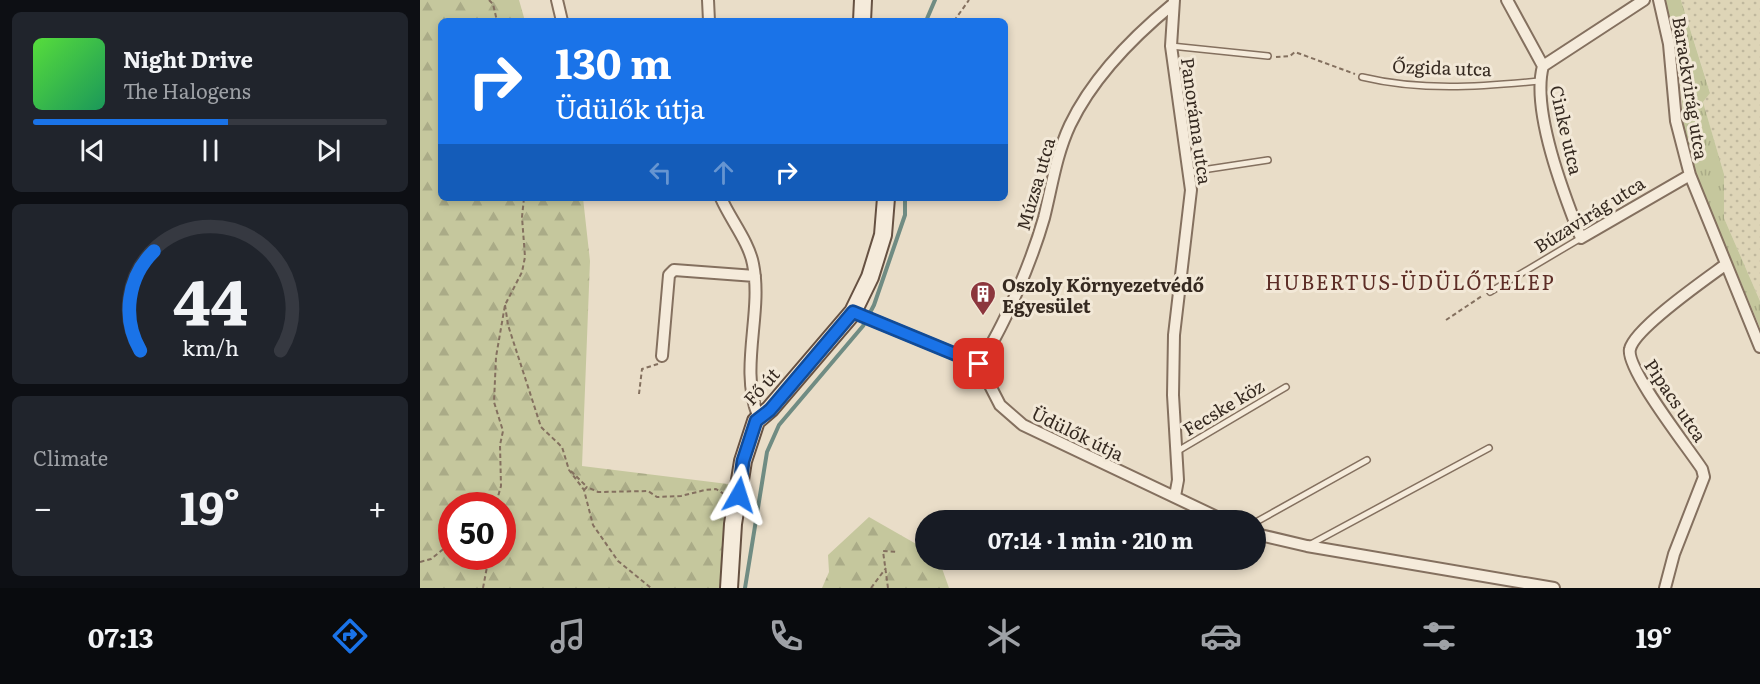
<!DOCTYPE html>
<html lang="en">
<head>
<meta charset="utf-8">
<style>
  body { margin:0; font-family:Literata,serif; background:#20242c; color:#f1f3f6; height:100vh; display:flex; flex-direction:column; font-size:22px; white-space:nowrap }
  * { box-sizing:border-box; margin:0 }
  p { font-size:20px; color:#9ea1a6 }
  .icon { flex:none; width:33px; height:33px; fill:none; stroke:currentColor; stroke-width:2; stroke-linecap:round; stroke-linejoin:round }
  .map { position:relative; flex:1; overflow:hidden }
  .sheet { display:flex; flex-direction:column; gap:12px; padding:12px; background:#0d0f14; width:420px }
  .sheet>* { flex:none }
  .banner { position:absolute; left:18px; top:18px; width:570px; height:183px; border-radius:9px; box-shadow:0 3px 9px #0003; background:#1a73e8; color:#fff; overflow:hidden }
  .speed { position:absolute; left:18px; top:492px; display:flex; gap:12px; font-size:30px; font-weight:700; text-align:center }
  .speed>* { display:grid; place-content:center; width:78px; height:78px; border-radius:50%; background:#171b24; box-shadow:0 3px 9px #0003; line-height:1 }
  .speed .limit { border:9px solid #d22; background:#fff; color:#111 }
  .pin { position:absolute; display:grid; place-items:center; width:51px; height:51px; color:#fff; margin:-26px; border-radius:12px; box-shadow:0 3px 9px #0006 }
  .me { position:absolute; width:66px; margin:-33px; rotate:6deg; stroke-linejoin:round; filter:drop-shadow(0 0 4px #0008) }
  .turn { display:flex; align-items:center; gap:21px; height:126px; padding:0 18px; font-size:27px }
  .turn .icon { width:78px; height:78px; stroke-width:2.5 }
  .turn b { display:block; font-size:42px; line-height:51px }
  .lanes { display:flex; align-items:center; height:57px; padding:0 18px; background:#0003; justify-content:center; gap:30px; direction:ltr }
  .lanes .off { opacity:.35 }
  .big { font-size:45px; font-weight:700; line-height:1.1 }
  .sheet .tile { flex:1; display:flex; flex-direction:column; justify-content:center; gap:9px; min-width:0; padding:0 21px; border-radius:9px; background:#20242c }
  .sheet .dial { align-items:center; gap:0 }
  .dial svg { height:156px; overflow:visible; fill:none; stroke:#363941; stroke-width:7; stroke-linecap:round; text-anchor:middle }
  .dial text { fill:#f1f3f6; stroke:none }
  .song { display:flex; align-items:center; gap:18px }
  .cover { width:72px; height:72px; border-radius:9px; background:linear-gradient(135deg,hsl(110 70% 55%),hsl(150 70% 35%)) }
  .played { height:6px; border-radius:3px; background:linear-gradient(90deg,#1a73e8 55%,#363941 55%) }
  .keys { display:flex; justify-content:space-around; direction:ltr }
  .heat { display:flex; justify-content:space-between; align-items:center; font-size:33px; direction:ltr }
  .trip { position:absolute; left:495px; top:510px; width:351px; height:60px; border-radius:30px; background:#171b24; box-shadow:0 3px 9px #0003; font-weight:700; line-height:60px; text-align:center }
  .tab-bar { display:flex; height:96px; justify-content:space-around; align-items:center; background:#090b0e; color:#9ea1a6 }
  .tab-bar .icon { width:42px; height:42px }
  .tab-bar .selected { color:#1a73e8 }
  .tab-bar b { font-size:27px; color:#f1f3f6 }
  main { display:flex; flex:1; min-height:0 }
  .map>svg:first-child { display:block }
</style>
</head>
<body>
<main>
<section class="sheet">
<div class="tile">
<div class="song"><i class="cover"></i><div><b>Night Drive</b><p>The Halogens</p></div></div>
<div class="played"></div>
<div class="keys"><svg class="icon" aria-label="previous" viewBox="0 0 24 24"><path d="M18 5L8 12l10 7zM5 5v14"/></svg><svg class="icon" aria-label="pause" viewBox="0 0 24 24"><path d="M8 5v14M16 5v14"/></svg><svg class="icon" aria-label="next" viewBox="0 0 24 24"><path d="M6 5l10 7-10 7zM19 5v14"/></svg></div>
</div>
<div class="tile dial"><svg viewBox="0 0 100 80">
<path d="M14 69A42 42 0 1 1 86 69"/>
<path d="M14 69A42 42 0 0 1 21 18" stroke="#1a73e8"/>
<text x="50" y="56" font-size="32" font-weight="700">44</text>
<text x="50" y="72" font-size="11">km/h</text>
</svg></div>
<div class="tile"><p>Climate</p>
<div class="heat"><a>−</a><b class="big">19°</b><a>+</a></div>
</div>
</section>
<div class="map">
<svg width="1340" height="588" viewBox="0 0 1340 588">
  <defs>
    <pattern id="farmland-dots" width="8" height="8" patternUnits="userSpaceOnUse" patternTransform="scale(1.5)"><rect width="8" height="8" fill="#ded5b7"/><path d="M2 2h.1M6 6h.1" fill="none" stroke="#bfb79d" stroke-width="1.8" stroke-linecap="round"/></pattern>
    <pattern id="grass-tufts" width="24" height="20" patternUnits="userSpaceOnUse" patternTransform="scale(1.5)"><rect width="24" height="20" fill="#c5c79d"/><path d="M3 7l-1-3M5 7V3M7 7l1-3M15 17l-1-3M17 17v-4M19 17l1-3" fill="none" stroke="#aaab87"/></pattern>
    <pattern id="forest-firs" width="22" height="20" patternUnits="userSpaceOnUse" patternTransform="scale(1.5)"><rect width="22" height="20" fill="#c5c79d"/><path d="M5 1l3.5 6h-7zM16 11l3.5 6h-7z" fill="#aaab87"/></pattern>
  </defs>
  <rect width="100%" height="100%" fill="#e9ddc8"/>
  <!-- farmland -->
  <path fill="url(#farmland-dots)" d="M1261 0H1340V301L1304 218V174L1283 102 1290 92Z"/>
  <!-- grass -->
  <path fill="url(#grass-tufts)" d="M1244 0H1261L1290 93 1283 102 1304 174V218L1340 301V328L1266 151 1257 41Z"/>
  <!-- forest -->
  <path fill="url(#forest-firs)" fill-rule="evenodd" d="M0 0H99L105 21H21V198H163L170 261 162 466 316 485 304 588H0ZM32 506H82V556H32Z
    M449 517 505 549 506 560H519L529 588H402L409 572 408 555Z"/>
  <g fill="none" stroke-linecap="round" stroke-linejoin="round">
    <!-- stream -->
    <path stroke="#708c83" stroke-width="4" d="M506 21 515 0
      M325 588 347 452 359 425 443 326 454 305 485 215V198"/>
    <defs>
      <path id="lane" d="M751 46 848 56
        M942 77C1000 91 1059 87 1119 81
        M769 172 848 160
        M1070 292 1161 238
        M756 452 866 387
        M836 522 947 460
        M891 544 1069 448"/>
      <path id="street" d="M137 0 142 21
        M288 0 289 21
        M754 0 751 46 771 190 754 335 753 395 758 480 755 496
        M1087 0 1123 66C1111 110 1144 195 1161 238L1270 175
        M1239 0 1249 44 1256 121 1270 175 1340 347
        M1123 66 1224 0
        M301 198C310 219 329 242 333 264 343 313 319 367 338 416L336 421
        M433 312 559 364 580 405 603 425 803 520
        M242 356 249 275 254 270 335 276
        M559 364C584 328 612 260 624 218 632 186 636 155 650 125 672 79 714 36 753 4
        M836 534 887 546 1134 588
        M1245 588 1254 554 1284 477 1282 469C1269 449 1205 368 1210 349 1215 328 1286 279 1305 265"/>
      <path id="secondary" d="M442 21 443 0
        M309 588 313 524 323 461 336 421 350 409 433 312 450 277 463 235 466 198"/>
    </defs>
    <!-- lane casing -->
    <use href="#lane" stroke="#84705f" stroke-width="8"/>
    <!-- street casing -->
    <use href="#street" stroke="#84705f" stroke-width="14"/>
    <!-- secondary casing -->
    <use href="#secondary" stroke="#665142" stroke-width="20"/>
    <!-- path -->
    <path stroke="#84705f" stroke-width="2" stroke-dasharray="4.5 3" stroke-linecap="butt" d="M69 0 73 4 77 21
      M534 21 549 0
      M856 57 870 56 875 52 935 74
      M85 305 88 325 121 427 142 447 149 470 164 490 173 525 198 561 231 588
      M1026 320 1062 296
      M219 394 222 369 238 364
      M151 471 167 487
      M164 490 167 487 178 492 228 491 237 497 261 496 285 490 296 489 304 494
      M69 506 77 500 81 486 80 445 83 431 74 402 76 357 85 305 102 272 105 257 102 217 104 198
      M0 562 11 559 32 542
      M63 588 69 556
      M451 588 466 568
      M468 588 463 551 477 552"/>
    <!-- lane -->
    <use href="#lane" stroke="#f5ebdb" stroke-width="5"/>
    <!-- street -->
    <use href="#street" stroke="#f5ebdb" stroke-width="10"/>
    <!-- secondary -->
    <use href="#secondary" stroke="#f5ebdb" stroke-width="16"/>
  </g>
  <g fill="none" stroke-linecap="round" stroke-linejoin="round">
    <defs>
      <path id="route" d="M319 495 323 461 336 421 350 410 433 312 559 364"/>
    </defs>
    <!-- route casing -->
    <use href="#route" stroke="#114b97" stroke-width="15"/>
    <!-- route -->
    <use href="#route" stroke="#1a73e8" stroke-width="10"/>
  </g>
  <!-- icons -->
  <defs>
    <symbol id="building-pin" viewBox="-11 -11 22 30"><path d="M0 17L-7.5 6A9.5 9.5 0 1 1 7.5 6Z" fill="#8c363d" stroke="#f2e8d7"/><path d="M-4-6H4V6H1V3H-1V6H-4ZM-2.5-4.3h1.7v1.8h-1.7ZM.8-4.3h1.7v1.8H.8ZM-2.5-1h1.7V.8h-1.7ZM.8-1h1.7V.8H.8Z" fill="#fff"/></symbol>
  </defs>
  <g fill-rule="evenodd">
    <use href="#building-pin" x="548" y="279" width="30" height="40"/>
  </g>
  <g text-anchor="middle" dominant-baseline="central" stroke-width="6" stroke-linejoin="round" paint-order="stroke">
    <!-- street labels -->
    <g font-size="18" fill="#362a21" stroke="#f2e8d7">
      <text transform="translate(1022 67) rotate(2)">Őzgida utca</text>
      <text transform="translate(1271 88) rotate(81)">Barackvirág utca</text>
      <text transform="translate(777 121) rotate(82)">Panoráma utca</text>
      <text transform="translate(1147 130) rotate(77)">Cinke utca</text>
      <text transform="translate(615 184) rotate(-74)">Múzsa utca</text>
      <text transform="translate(1169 214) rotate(-32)">Búzavirág utca</text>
      <text transform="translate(341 386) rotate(-48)">Fő út</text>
      <text transform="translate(1256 400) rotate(56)">Pipacs utca</text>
      <text transform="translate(803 407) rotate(-31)">Fecske köz</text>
      <text transform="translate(658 433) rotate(26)">Üdülők útja</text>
    </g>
    <!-- poi labels -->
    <g font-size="18" font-weight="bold" fill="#362a21" stroke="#f2e8d7" text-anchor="start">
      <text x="582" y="284">Oszoly Környezetvédő<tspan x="582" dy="21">Egyesület</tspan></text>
    </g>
    <!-- neighbourhood labels -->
    <g font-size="20" letter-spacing="1.5" fill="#5d2d26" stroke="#f2e8d7">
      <text x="990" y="281">HUBERTUS-ÜDÜLŐTELEP</text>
    </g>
  </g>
</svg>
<div class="speed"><div class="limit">50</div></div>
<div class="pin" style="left:559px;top:364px;background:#d93025"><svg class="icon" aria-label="arrive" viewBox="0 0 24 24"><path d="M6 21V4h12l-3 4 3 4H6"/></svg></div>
<svg class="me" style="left:319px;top:495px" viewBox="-20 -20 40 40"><path d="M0-17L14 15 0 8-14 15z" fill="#1a73e8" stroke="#fff" stroke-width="4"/></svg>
<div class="trip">07:14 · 1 min · 210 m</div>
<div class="banner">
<div class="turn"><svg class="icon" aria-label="right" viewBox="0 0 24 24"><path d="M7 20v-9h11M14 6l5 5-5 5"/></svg><div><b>130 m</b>Üdülők útja</div></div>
<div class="lanes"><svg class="icon off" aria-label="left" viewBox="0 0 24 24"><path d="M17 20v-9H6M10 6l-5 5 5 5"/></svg><svg class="icon off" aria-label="ahead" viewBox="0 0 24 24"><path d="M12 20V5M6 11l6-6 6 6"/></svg><svg class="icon" aria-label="right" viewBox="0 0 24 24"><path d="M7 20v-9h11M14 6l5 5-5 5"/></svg></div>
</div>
</div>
</main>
<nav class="tab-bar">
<b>07:13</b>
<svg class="icon selected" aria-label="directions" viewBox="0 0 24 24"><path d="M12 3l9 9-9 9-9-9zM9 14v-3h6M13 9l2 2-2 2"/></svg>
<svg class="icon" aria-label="music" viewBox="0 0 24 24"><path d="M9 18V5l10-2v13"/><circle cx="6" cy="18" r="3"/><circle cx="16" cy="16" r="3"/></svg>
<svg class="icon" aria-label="phone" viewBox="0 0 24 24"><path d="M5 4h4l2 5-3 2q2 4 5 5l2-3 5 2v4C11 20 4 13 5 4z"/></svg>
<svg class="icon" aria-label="climate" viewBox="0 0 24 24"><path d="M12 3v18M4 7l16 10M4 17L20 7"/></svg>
<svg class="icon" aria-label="car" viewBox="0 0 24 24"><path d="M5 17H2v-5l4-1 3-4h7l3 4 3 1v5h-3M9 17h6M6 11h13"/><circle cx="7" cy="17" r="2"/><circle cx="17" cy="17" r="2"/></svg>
<svg class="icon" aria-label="filters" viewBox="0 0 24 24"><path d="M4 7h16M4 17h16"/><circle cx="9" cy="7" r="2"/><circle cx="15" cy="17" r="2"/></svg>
<b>19°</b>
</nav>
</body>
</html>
